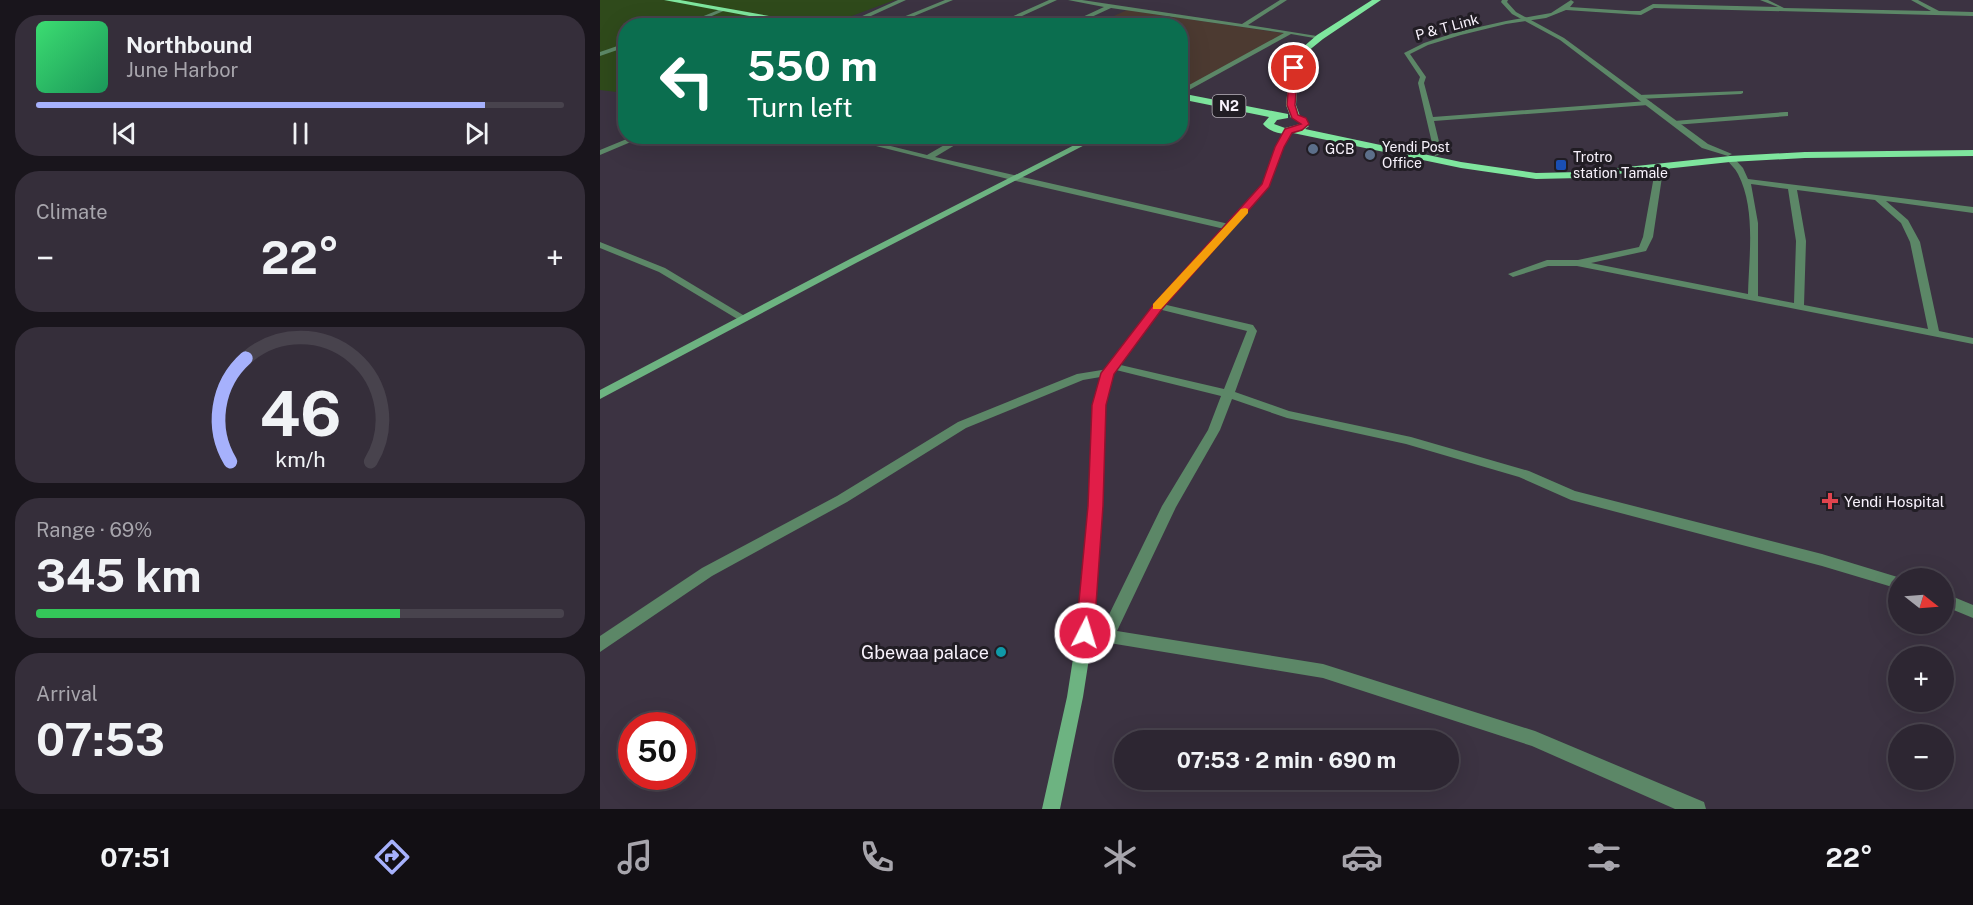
<!DOCTYPE html>
<html lang="en">
<head>
<meta charset="utf-8">
<style>
  body { margin:0; font-family:"Public Sans",sans-serif; background:#352e3a; color:#f1f3f6; height:100vh; display:flex; flex-direction:column; font-size:22px; white-space:nowrap }
  * { box-sizing:border-box; margin:0 }
  p { font-size:20px; color:#a7a5ac }
  .icon { flex:none; width:33px; height:33px; fill:none; stroke:currentColor; stroke-width:2; stroke-linecap:round; stroke-linejoin:round }
  .map { position:relative; flex:1; overflow:hidden }
  .details { display:flex; flex-direction:column; gap:15px; padding:15px; background:#19151c; width:600px }
  .details>* { flex:none }
  .top-card { position:absolute; left:18px; top:18px; width:570px; height:126px; border-radius:24px; box-shadow:0 6px 24px #0002,0 0 0 2px #48434d; background:#0b6e4f; color:#fff; overflow:hidden }
  .needle { width:39px; rotate:107deg }
  .tools { position:absolute; left:1288px; top:568px; display:grid; gap:12px }
  .tools a { display:grid; place-items:center; width:66px; height:66px; border-radius:50%; background:#2d2632; box-shadow:0 6px 24px #0002,0 0 0 2px #48434d; font-size:30px }
  .speed { position:absolute; left:18px; top:712px; display:flex; gap:12px; font-size:30px; font-weight:700; text-align:center }
  .speed>* { display:grid; place-content:center; width:78px; height:78px; border-radius:50%; background:#2d2632; box-shadow:0 6px 24px #0002,0 0 0 2px #48434d; line-height:1 }
  .speed .limit { border:9px solid #d22; background:#fff; color:#111 }
  .pin { position:absolute; display:grid; place-items:center; width:51px; height:51px; color:#fff; margin:-26px; border:3px solid #fff; border-radius:50%; box-shadow:0 2px 6px #0007 }
  .me { position:absolute; width:66px; margin:-33px; rotate:5deg; stroke-linejoin:round; filter:drop-shadow(0 0 4px #0008) }
  .turn { display:flex; align-items:center; gap:21px; height:126px; padding:0 30px; font-size:27px }
  .turn .icon { width:78px; height:78px; stroke-width:2.5 }
  .turn b { display:block; font-size:42px; line-height:51px }
  .big { font-size:45px; font-weight:700; line-height:1.1 }
  .details .card { flex:1; display:flex; flex-direction:column; justify-content:center; gap:9px; min-width:0; padding:0 21px; border-radius:24px; background:#352e3a }
  .details .dial { align-items:center; gap:0 }
  .dial svg { height:156px; overflow:visible; fill:none; stroke:#48434d; stroke-width:7; stroke-linecap:round; text-anchor:middle }
  .dial text { fill:#f1f3f6; stroke:none }
  .song { display:flex; align-items:center; gap:18px }
  .cover { width:72px; height:72px; border-radius:9px; background:linear-gradient(135deg,hsl(140 70% 55%),hsl(150 70% 35%)) }
  .played { height:6px; border-radius:3px; background:linear-gradient(90deg,#a6b1fc 85%,#48434d 85%) }
  .keys { display:flex; justify-content:space-around; direction:ltr }
  .heat { display:flex; justify-content:space-between; align-items:center; font-size:33px; direction:ltr }
  .charge { height:9px; border-radius:4px; background:linear-gradient(90deg,#34c759 69%,#48434d 0) }
  .trip { position:absolute; left:514px; top:730px; width:345px; height:60px; border-radius:30px; background:#2d2632; box-shadow:0 6px 24px #0002,0 0 0 2px #48434d; font-weight:700; line-height:60px; text-align:center }
  .menu { display:flex; height:96px; justify-content:space-around; align-items:center; background:#120f14; color:#a7a5ac }
  .menu .icon { width:42px; height:42px }
  .menu .current { color:#a6b1fc }
  .menu b { font-size:27px; color:#f1f3f6 }
  main { display:flex; flex:1; min-height:0 }
  .map>svg:first-child { display:block }
</style>
</head>
<body>
<main>
<section class="details">
<div class="card">
<div class="song"><i class="cover"></i><div><b>Northbound</b><p>June Harbor</p></div></div>
<div class="played"></div>
<div class="keys"><svg class="icon" aria-label="previous" viewBox="0 0 24 24"><path d="M18 5L8 12l10 7zM5 5v14"/></svg><svg class="icon" aria-label="pause" viewBox="0 0 24 24"><path d="M8 5v14M16 5v14"/></svg><svg class="icon" aria-label="next" viewBox="0 0 24 24"><path d="M6 5l10 7-10 7zM19 5v14"/></svg></div>
</div>
<div class="card"><p>Climate</p>
<div class="heat"><a>−</a><b class="big">22°</b><a>+</a></div>
</div>
<div class="card dial"><svg viewBox="0 0 100 80">
<path d="M14 69A42 42 0 1 1 86 69"/>
<path d="M14 69A42 42 0 0 1 22 16" stroke="#a6b1fc"/>
<text x="50" y="56" font-size="32" font-weight="700">46</text>
<text x="50" y="72" font-size="11">km/h</text>
</svg></div>
<div class="card"><p>Range · 69%</p><b class="big">345 km</b><div class="charge"></div></div>
<div class="card"><p>Arrival</p><b class="big">07:53</b></div>
</section>
<div class="map">
<svg width="1373" height="809" viewBox="0 0 1373 809">
  <rect width="100%" height="100%" fill="#3c3342"/>
  <!-- commercial -->
  <path fill="#4c3a31" d="M527 10 689 34 584 89H581L580 26H492Z"/>
  <!-- green -->
  <path fill="#2f4a1b" d="M0 0H295L249 17H232L202 25 26 26 25 93 0 90Z"/>
  <g fill="none" stroke-linecap="round" stroke-linejoin="round">
    <!-- minor -->
    <path fill="#5c8767" fill-rule="evenodd" d="M298 0H306L249 26H240Z
      M345 0H353L290 26H281Z
      M449 0H457L400 26H391Z
      M468 0H482L642 24 680 0H687L648 25 723 37 720 39 691 34 580 95V90L684 33 511 8 472 26H463L504 7Z
      M971 0 974 2 970 7 1031 11H1040L1053 4 1178 7 1160 0H1168L1184 8 1331 11 1311 0H1318L1339 11 1373 12V16L1054 8 1041 15 966 10 946 18 906 24 861 35 828 45 810 54 826 77 824 83 833 117 1048 101 1052 103 1048 105 834 121 842 154 835 156 818 83 820 77 804 53 824 43 857 32 906 21 951 13Z
      M121 9 126 10 88 26H79Z
      M26 43V47L0 56V52Z
      M1143 91V93L1141 94 1039 99 1036 97 1039 95Z
      M1185 112H1188V116L1074 125 1070 123 1074 121Z
      M34 136H45L0 155V150Z
      M236 136H250L327 155 360 136H370L335 157 629 224 634 227 629 230 416 181Z
      M1127 157H1133L1143 168 1148 179 1373 207V213L1286 201 1308 220 1320 242 1339 331 1373 338V344L977 266H948L913 277 908 274 947 260H978L1039 247 1043 237 1054 176 1068 164 1072 166 1062 177 1053 237 1046 251 991 263 1148 294C1149 255 1156 209 1138 174 1135 168 1130 164 1126 159ZM1151 184 1188 189 1196 241 1194 303 1158 296V223ZM1197 190 1275 200 1301 223 1310 242 1328 329 1204 305 1206 241Z
      M0 242 65 268 148 318 147 320H139L59 272 0 248Z
      M558 303 653 325 657 331 635 392 689 411 811 437 929 471 975 491 1222 554 1304 579H1299V589L1222 566 971 500 919 477 806 444 687 418 632 399 620 430 576 507 517 631 723 664 935 731 1104 802 1106 809H1075L932 746 723 678 479 638 477 633 479 628 485 626 502 629 562 506 608 430 621 396 508 368 506 366 512 363 624 389 647 331 554 308 553 306Z
      M508 369 512 371 514 373 512 375 483 380 366 428 247 502 112 576 0 652V636L102 568 237 496 358 422 477 374Z
      M1344 593 1373 605V618L1344 606Z"/>
    <!-- tertiary -->
    <path fill="#5c8767" fill-rule="evenodd" d="M902 0H908L907 2 916 12 964 38 1108 144 1132 154 1128 156 1102 148 960 40 912 14 901 2Z"/>
    <!-- secondary -->
    <path fill="#6db381" fill-rule="evenodd" d="M685 129 692 131 683 147 669 187 562 308 514 373 505 405 502 506 493 633 483 697 460 809H442L467 697 477 633 488 506 493 405 502 373 554 304 662 184 675 147Z
      M492 136H502L256 263 0 399V390L250 259Z"/>
    <!-- trunk -->
    <path fill="#7fe69e" fill-rule="evenodd" d="M64 0H80L197 21H229L246 26 197 25Z
      M772 0H781L723 39 702 56 698 68 696 105 700 116 691 118 686 105 690 68 694 55 717 35Z
      M580 93 688 114V118L677 120 674 124 685 128 704 123 709 126 705 129 861 162 936 173 980 172 1130 156 1205 152 1373 150V156L1205 158 1130 162 980 178 936 179 861 168 693 133C682 135 671 133 663 124L669 117 580 99Z"/>
  </g>
  <!-- route -->
  <path fill="#e11d48" stroke="#92132f" stroke-width="1.5" d="M694 66 698 68 695 105 698 115 706 118 709 124 702 130 692 133 684 147 669 187 562 309 514 374 506 405 503 506 494 633 491 639 485 641 478 639 476 633 488 506 492 405 501 373 554 304 662 184 675 147 685 129 701 124 692 118 687 105 690 68Z"/>
  <!-- slow -->
  <path fill="#f59e0b" d="M645 208 648 209V213L561 309H553V304L641 209Z"/>
  <!-- markers -->
  <g fill="#5c6f8a" stroke="#211d24" stroke-width="2">
    <circle cx="713" cy="149" r="6"/>
    <circle cx="770" cy="155" r="6"/>
  </g>
  <rect fill="#1a4fb4" stroke="#211d24" stroke-width="2" x="955" y="159" width="12" height="12" rx="3"/>
  <path fill="#e0444e" stroke="#211d24" stroke-width="2" d="M1227 492h6v6h6v6h-6v6h-6v-6h-6v-6h6z"/>
  <circle fill="#0f9aa8" stroke="#211d24" stroke-width="2" cx="401" cy="652" r="6"/>
  <g text-anchor="middle" dominant-baseline="central" stroke-width="6" stroke-linejoin="round" paint-order="stroke">
    <!-- far-street labels -->
    <g font-size="14" fill="#f8f2fc" stroke="#211d24">
      <text transform="translate(847 27) rotate(-15)">P &amp; T Link</text>
    </g>
    <!-- shield labels -->
    <rect fill="#211d24" stroke="#b8b2bb" stroke-width="1.5" x="612.5" y="95" width="33" height="22" rx="4.5"/>
    <g font-size="14" font-weight="bold" fill="#f8f2fc">
      <text x="629" y="106">N2</text>
    </g>
    <!-- far-poi labels -->
    <g font-size="14" fill="#f8f2fc" stroke="#211d24" text-anchor="start">
      <text x="782" y="147">Yendi Post<tspan x="782" dy="16">Office</tspan></text>
      <text x="725" y="149">GCB</text>
      <text x="973" y="157">Trotro<tspan x="973" dy="16">station Tamale</tspan></text>
    </g>
    <!-- poi labels -->
    <g font-size="15" fill="#f8f2fc" stroke="#211d24" text-anchor="start">
      <text x="1244" y="501">Yendi Hospital</text>
    </g>
    <!-- near-poi labels -->
    <g font-size="18" fill="#f8f2fc" stroke="#211d24" text-anchor="end">
      <text x="389" y="652">Gbewaa palace</text>
    </g>
  </g>
</svg>
<div class="tools">
<a><svg class="needle" viewBox="-14 -14 28 28"><path d="M0-13l5 13h-10z" fill="#e53935"/><path d="M0 13l5-13h-10z" fill="#a7a5ac"/></svg></a>
<a>+</a>
<a>−</a>
</div>
<div class="speed"><div class="limit">50</div></div>
<div class="pin" style="left:694px;top:68px;background:#d93025"><svg class="icon" aria-label="arrive" viewBox="0 0 24 24"><path d="M6 21V4h12l-3 4 3 4H6"/></svg></div>
<svg class="me" style="left:485px;top:633px" viewBox="-20 -20 40 40"><circle r="17" fill="#e11d48" stroke="#fff" stroke-width="3"/><path d="M0-11L8 9 0 5-8 9z" fill="#fff"/></svg>
<div class="trip">07:53 · 2 min · 690 m</div>
<div class="top-card">
<div class="turn"><svg class="icon" aria-label="left" viewBox="0 0 24 24"><path d="M17 20v-9H6M10 6l-5 5 5 5"/></svg><div><b>550 m</b>Turn left</div></div>
</div>
</div>
</main>
<nav class="menu">
<b>07:51</b>
<svg class="icon current" aria-label="directions" viewBox="0 0 24 24"><path d="M12 3l9 9-9 9-9-9zM9 14v-3h6M13 9l2 2-2 2"/></svg>
<svg class="icon" aria-label="music" viewBox="0 0 24 24"><path d="M9 18V5l10-2v13"/><circle cx="6" cy="18" r="3"/><circle cx="16" cy="16" r="3"/></svg>
<svg class="icon" aria-label="phone" viewBox="0 0 24 24"><path d="M5 4h4l2 5-3 2q2 4 5 5l2-3 5 2v4C11 20 4 13 5 4z"/></svg>
<svg class="icon" aria-label="climate" viewBox="0 0 24 24"><path d="M12 3v18M4 7l16 10M4 17L20 7"/></svg>
<svg class="icon" aria-label="car" viewBox="0 0 24 24"><path d="M5 17H2v-5l4-1 3-4h7l3 4 3 1v5h-3M9 17h6M6 11h13"/><circle cx="7" cy="17" r="2"/><circle cx="17" cy="17" r="2"/></svg>
<svg class="icon" aria-label="filters" viewBox="0 0 24 24"><path d="M4 7h16M4 17h16"/><circle cx="9" cy="7" r="2"/><circle cx="15" cy="17" r="2"/></svg>
<b>22°</b>
</nav>
</body>
</html>
